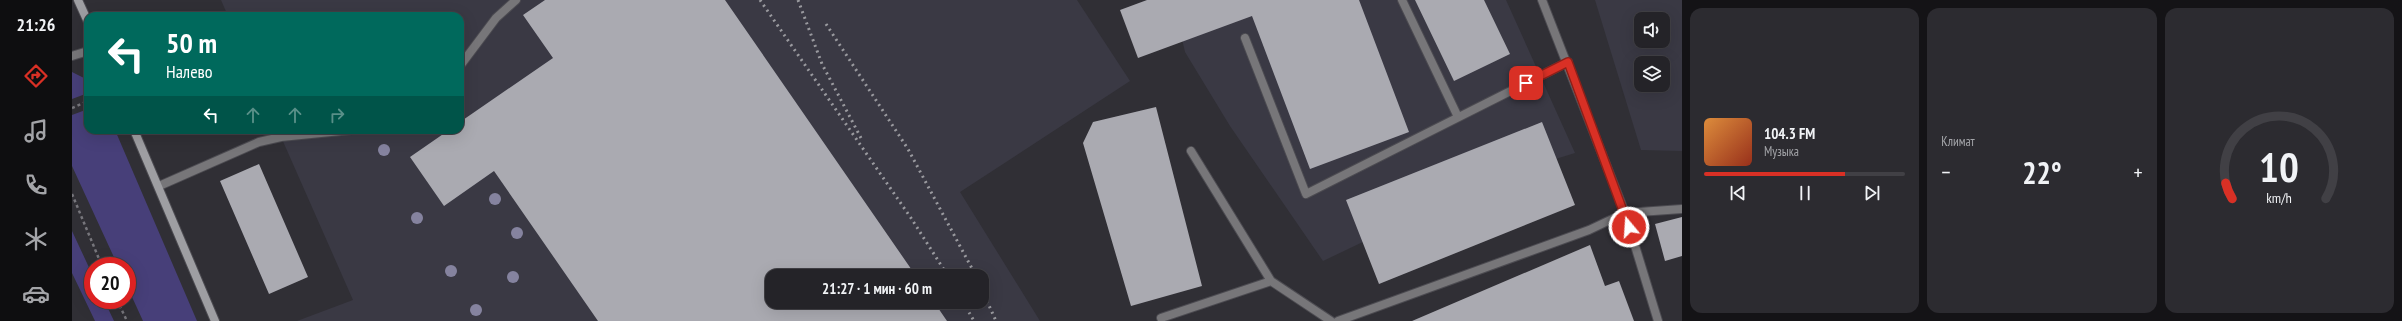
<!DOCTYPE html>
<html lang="ru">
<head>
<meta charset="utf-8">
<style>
  body { margin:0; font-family:"PT Sans Narrow",sans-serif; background:#2c2b30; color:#f1f3f6; height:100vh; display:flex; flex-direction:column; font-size:15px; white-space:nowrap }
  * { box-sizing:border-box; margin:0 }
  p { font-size:13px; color:#a3a4a8 }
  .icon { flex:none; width:22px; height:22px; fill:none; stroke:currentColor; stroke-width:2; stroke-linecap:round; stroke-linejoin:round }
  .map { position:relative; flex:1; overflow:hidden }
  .drawer { display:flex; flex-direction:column; gap:8px; padding:8px; background:#141316; width:720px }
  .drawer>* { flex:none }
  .top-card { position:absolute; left:12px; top:12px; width:380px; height:122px; border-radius:12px; box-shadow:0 4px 16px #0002,0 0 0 1px #414045; background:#00695c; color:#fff; overflow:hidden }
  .controls { position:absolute; left:1562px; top:12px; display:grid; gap:8px }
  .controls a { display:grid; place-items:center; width:36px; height:36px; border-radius:8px; background:#242328; box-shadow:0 4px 16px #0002,0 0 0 1px #414045; font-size:20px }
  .speed { position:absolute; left:12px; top:257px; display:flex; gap:8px; font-size:20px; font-weight:700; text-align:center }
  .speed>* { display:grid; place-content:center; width:52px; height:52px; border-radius:50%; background:#242328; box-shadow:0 4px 16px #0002,0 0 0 1px #414045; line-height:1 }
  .speed .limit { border:6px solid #d22; background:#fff; color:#111 }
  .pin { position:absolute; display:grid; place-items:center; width:34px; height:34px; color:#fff; margin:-17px; border-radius:8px; box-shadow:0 2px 6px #0006 }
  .me { position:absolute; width:44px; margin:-22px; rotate:342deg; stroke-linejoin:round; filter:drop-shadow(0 0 3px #0008) }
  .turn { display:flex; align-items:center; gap:14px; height:84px; padding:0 16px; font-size:18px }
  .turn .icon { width:52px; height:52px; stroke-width:2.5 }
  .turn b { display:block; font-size:28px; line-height:34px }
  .lanes { display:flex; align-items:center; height:38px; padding:0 16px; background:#0003; justify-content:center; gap:20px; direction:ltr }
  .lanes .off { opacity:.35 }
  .big { font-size:30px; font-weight:700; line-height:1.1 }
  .drawer .card { flex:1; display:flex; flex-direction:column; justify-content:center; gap:6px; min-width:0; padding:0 14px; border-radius:12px; background:#2c2b30 }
  .drawer .dial { align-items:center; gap:0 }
  .dial svg { height:104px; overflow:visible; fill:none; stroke:#414045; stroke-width:7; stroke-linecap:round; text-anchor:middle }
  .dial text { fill:#f1f3f6; stroke:none }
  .song { display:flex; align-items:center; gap:12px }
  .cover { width:48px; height:48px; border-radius:6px; background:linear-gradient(135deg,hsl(30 70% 55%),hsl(10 70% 35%)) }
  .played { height:4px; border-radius:2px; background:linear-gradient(90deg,#d93025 70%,#414045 70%) }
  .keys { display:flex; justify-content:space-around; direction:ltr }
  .heat { display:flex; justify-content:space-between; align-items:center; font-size:22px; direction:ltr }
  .drawer .tiles { flex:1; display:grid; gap:8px; grid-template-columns:repeat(3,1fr) }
  .trip { position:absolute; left:693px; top:269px; width:224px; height:40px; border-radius:12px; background:#242328; box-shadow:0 4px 16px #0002,0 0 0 1px #414045; font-weight:700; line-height:40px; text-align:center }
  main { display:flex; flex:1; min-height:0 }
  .menu { display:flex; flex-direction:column; width:72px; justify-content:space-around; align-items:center; background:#0e0e10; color:#a3a4a8 }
  .menu .icon { width:28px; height:28px }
  .menu .on { color:#d93025 }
  .menu b { font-size:18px; color:#f1f3f6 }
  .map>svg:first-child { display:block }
</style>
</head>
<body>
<main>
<nav class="menu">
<b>21:26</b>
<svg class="icon on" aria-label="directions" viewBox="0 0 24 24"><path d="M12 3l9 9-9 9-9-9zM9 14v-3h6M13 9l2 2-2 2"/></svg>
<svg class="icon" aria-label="music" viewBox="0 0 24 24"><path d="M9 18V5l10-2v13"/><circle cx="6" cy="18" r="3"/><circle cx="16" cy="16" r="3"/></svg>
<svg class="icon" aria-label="phone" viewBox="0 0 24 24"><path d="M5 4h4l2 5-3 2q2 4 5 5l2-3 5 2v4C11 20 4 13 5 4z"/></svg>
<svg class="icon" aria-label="climate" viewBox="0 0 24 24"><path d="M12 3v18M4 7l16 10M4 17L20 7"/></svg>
<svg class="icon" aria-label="car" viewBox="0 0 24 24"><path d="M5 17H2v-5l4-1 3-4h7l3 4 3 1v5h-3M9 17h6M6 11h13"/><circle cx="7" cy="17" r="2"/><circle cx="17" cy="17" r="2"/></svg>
</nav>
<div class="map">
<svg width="1610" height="321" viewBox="0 0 1610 321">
  <rect width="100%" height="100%" fill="#302f35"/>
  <!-- built -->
  <path fill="#3a3944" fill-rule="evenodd" d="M149 0H1005L1058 81 888 192 968 321H225L281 300 206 130H388V16H156ZM700 276H910V302H700Z
    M1110 0H1434L1503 153 1429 176 1251 261 1158 126 1113 52 1102 4Z
    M1523 0H1610V151L1569 150ZM1569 19H1591V41H1569ZM1569 63H1591V85H1569Z"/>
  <!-- green -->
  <path fill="#473f79" d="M0 72 12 78 16 93 0 99Z
    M16 109V130H43L125 321H71L55 286V266H46L0 166V115Z
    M0 231 21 276V300H32L42 321H23L0 273Z"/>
  <!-- building -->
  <path fill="#aaaab1" d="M473 0H653L844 276H700V302H862L875 321H526L422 171 372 206 338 157 377 130H388V122L481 58 451 15Z
    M1075 0H1287L1337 132 1238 169 1180 16 1066 58 1048 10Z
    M1343 0H1412L1438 54 1382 81Z
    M1084 107 1130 286 1059 306 1011 143 1021 122Z
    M1470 122 1503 205 1307 284 1274 200Z
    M187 164 236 277 197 294 148 181Z
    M1610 217V256L1593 261 1583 224Z
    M1518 245 1533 286 1547 281 1562 321H1340Z"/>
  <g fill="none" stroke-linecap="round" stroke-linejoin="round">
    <defs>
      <path id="lane" d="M1330 0 1386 117
        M1173 38 1234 194 1496 62
        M388 66 424 18 444 0
        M1119 151 1199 281 1259 321
        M87 186 187 142 209 137 279 130
        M1089 318 1199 281
        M1266 321 1517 230 1553 213 1586 321"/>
      <path id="street" d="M1470 0 1553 213 1610 209
        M0 56 16 51"/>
      <path id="secondary" d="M6 0 16 22
        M62 130 143 321"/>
    </defs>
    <!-- lane casing -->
    <use href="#lane" stroke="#4c4b51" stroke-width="10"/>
    <!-- street casing -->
    <use href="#street" stroke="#4c4b51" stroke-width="10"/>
    <!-- secondary casing -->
    <use href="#secondary" stroke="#4c4b51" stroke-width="10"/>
    <!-- path -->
    <path stroke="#77767c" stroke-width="2.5" stroke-dasharray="3 3" stroke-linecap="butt" d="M0 108 16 101
      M0 194 30 266
      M45 300 55 321"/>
    <!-- lane -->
    <use href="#lane" stroke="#777679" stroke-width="8"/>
    <!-- street -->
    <use href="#street" stroke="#777679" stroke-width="8"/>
    <!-- secondary -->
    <use href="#secondary" stroke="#9e9ea2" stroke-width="8"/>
    <!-- rail -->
    <path stroke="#9a9a9f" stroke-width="3" stroke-dasharray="2 4" stroke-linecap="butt" d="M688 0 839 218 876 276
      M726 0 750 64 789 138
      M754 24 836 149 904 276
      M910 290 924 321
      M891 302 902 321"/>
  </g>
  <!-- trees -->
  <g fill="#85839f">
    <circle cx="312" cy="150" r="6"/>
    <circle cx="423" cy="199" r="6"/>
    <circle cx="345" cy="218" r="6"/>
    <circle cx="445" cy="233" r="6"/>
    <circle cx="379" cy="271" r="6"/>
    <circle cx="441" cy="277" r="6"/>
    <circle cx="404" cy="310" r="6"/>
  </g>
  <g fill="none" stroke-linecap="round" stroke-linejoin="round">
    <defs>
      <path id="route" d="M1454 83 1496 62 1557 227"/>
    </defs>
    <!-- route casing -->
    <use href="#route" stroke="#8d1f18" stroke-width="10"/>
    <!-- route -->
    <use href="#route" stroke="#d93025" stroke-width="7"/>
  </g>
</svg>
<div class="controls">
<a><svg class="icon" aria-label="sound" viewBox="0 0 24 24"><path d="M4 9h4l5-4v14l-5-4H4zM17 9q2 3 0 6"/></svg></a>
<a><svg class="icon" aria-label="layers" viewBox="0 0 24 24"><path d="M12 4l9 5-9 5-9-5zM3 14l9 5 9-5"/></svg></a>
</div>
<div class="speed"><div class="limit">20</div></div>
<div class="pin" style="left:1454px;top:83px;background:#d93025"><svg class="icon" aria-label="arrive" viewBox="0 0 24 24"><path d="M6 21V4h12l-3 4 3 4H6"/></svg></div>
<svg class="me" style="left:1557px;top:227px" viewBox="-20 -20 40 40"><circle r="17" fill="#d93025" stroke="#fff" stroke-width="3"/><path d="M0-11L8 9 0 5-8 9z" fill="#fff"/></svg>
<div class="trip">21:27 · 1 мин · 60 m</div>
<div class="top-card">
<div class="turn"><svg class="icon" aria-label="left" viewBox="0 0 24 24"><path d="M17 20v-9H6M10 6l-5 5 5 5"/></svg><div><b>50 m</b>Налево</div></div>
<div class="lanes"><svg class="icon" aria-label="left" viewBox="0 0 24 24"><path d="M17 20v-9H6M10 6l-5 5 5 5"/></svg><svg class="icon off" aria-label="ahead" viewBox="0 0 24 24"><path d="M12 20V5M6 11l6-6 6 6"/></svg><svg class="icon off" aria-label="ahead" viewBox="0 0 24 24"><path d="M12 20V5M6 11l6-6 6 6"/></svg><svg class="icon off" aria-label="right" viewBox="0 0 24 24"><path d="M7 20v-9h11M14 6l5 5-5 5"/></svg></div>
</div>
</div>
<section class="drawer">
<div class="tiles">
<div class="card">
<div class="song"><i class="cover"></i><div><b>104.3 FM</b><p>Музыка</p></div></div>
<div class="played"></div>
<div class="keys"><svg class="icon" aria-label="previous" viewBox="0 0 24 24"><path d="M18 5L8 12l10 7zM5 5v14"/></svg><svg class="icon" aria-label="pause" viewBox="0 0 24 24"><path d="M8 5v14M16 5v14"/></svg><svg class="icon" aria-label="next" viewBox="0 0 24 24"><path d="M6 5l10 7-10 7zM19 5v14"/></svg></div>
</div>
<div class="card"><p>Климат</p>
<div class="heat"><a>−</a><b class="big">22°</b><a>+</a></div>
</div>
<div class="card dial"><svg viewBox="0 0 100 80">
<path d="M14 69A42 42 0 1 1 86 69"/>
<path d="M14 69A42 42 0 0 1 9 57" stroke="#d93025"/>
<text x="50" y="56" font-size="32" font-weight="700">10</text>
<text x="50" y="72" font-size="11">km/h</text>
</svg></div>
</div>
</section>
</main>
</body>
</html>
